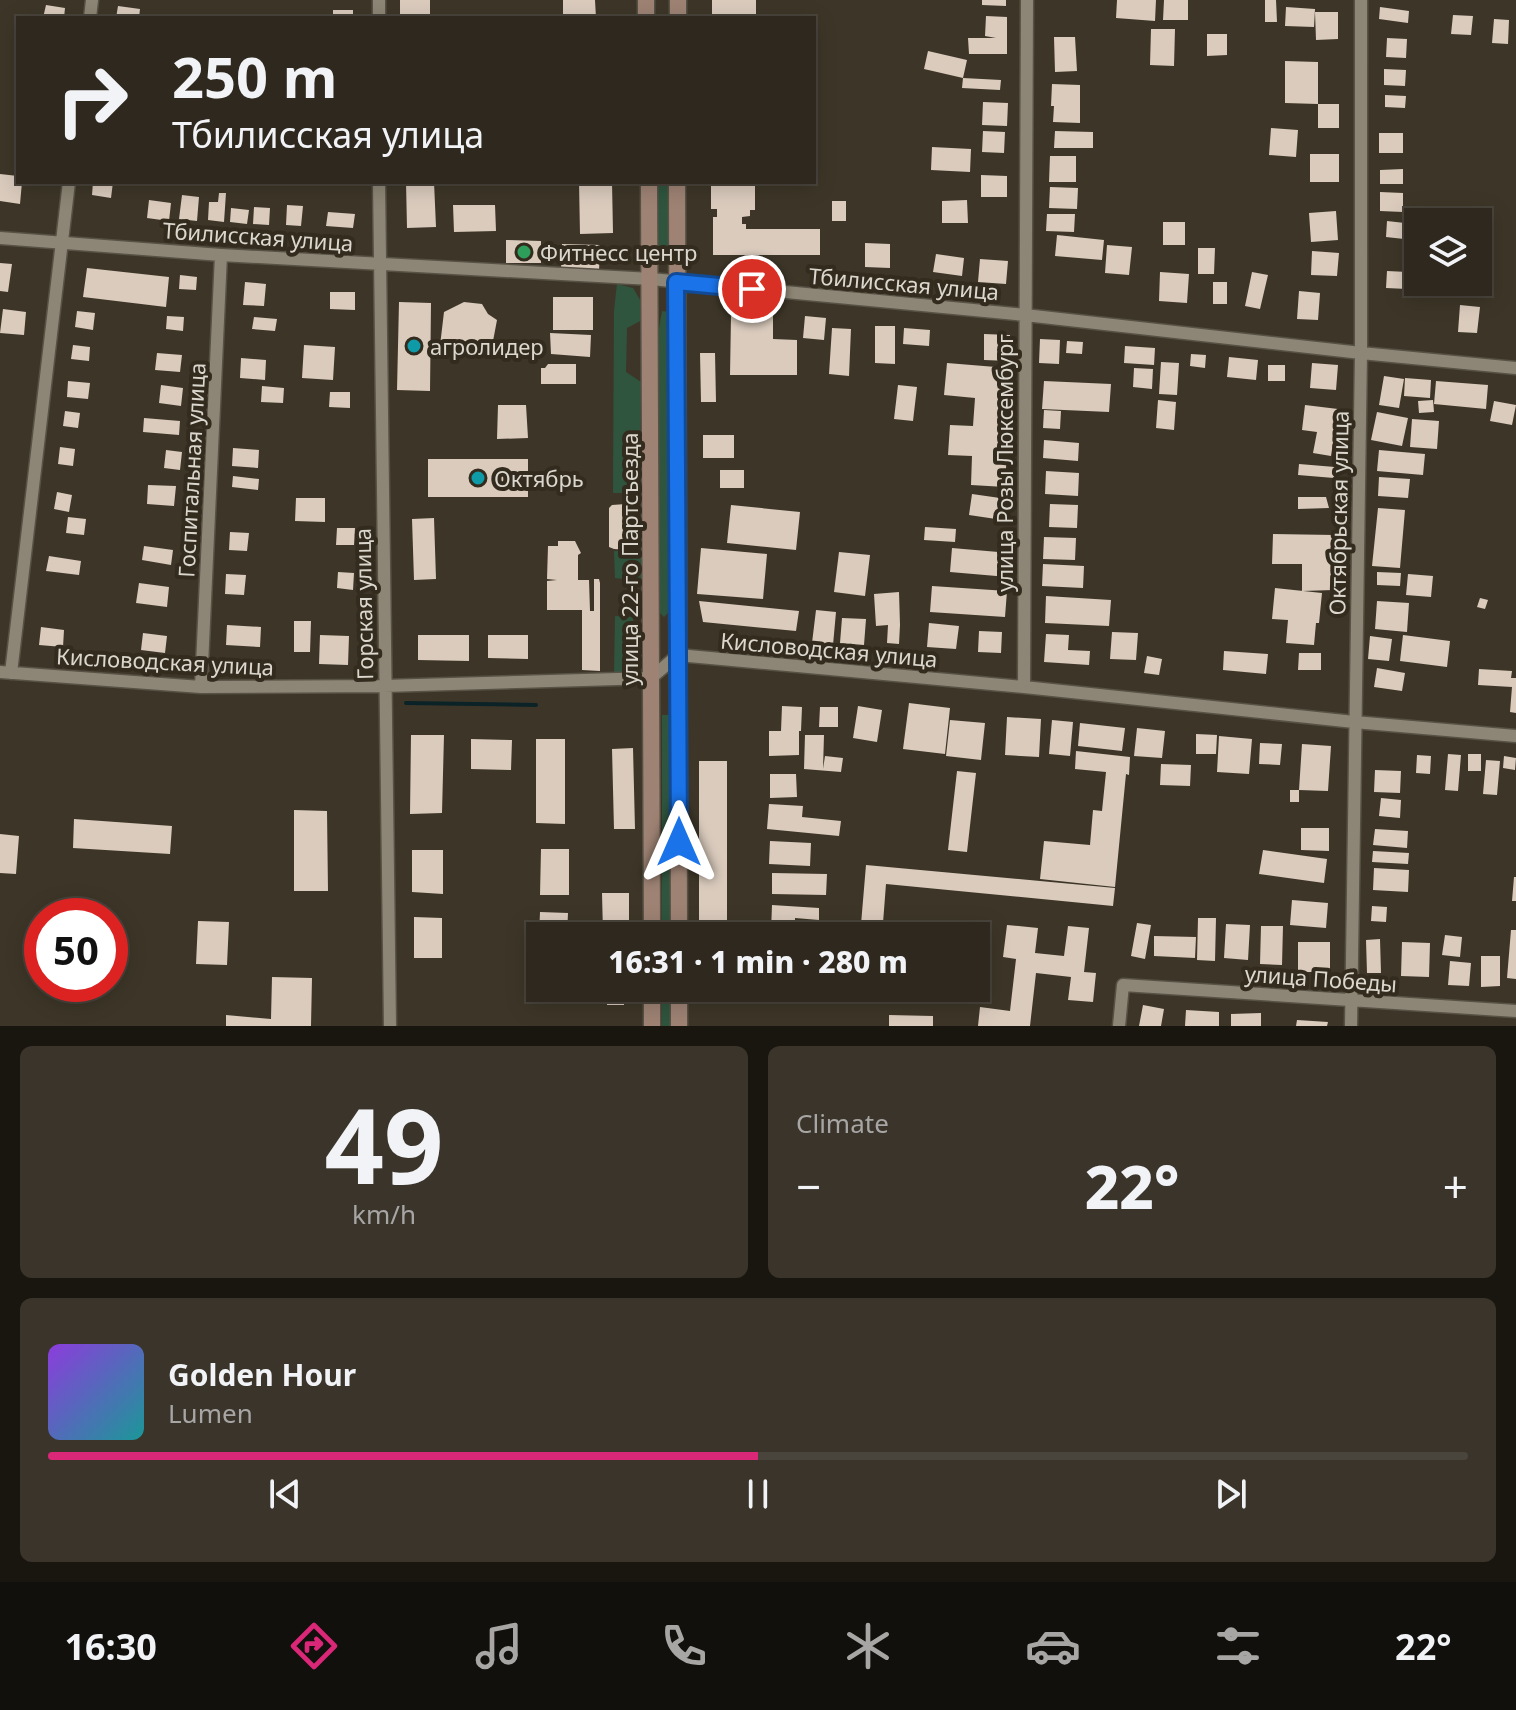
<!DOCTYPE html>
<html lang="en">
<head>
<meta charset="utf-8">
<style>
  body { margin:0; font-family:"Noto Sans",sans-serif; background:#3a342b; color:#f1f3f6; height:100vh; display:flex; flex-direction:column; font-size:30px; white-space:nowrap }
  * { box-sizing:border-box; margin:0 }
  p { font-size:26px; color:#a7a6a4 }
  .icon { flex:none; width:44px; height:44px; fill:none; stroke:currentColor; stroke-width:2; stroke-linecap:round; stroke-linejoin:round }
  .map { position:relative; height:1026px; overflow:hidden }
  .sheet { display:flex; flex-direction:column; gap:20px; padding:20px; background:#191610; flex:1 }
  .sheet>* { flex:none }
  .guide { position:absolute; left:16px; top:16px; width:800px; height:168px; border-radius:0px; box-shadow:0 4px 20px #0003,0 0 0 2px #49443c; background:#2e281e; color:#f1f3f6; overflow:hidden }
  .fabs { position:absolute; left:1404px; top:208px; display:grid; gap:16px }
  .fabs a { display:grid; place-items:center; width:88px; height:88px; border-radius:0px; background:#2e281e; box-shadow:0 4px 20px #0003,0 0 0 2px #49443c; font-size:40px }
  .speed { position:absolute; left:24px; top:898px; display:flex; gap:16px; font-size:40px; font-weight:700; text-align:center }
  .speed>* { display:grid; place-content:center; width:104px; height:104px; border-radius:50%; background:#2e281e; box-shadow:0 4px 20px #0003,0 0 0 2px #49443c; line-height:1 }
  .speed .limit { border:12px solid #d22; background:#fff; color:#111 }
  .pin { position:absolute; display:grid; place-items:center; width:68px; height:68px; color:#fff; margin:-34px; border:4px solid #fff; border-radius:50%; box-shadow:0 2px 8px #0007 }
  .me { position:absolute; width:88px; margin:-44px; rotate:0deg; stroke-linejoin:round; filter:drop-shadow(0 0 6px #0008) }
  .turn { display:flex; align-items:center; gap:28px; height:168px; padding:0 24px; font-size:36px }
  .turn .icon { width:104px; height:104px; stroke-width:2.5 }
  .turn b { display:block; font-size:56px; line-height:68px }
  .big { font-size:60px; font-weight:800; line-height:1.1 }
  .sheet .card { flex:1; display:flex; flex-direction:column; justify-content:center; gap:12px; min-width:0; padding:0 28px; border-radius:12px; background:#3a342b }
  .sheet .dial { align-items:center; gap:0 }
  .dial b { font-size:104px; line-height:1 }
  .song { display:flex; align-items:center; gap:24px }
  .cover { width:96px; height:96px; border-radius:12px; background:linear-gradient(135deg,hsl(270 70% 55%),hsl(180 70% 35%)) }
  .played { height:8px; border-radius:4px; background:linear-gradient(90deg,#db2777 50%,#49443c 50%) }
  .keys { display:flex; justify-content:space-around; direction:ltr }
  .heat { display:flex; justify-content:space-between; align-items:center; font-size:44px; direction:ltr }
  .sheet .tiles { flex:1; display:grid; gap:20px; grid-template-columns:1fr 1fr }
  .card:last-child { grid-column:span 2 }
  .trip { position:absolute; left:526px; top:922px; width:464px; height:80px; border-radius:0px; background:#2e281e; box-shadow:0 4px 20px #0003,0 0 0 2px #49443c; font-weight:800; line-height:80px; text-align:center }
  .tabs { display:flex; height:128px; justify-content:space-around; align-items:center; background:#12100c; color:#a7a6a4 }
  .tabs .icon { width:56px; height:56px }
  .tabs .current { color:#db2777 }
  .tabs b { font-size:36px; color:#f1f3f6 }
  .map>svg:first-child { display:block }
</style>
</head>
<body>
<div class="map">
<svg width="1516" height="1026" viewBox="0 0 1516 1026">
  <rect width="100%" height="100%" fill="#3d3628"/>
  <!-- green -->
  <path fill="#2f553e" d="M657 182H669V243L668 248 665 250H661L657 242Z
    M617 284 633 288 643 305 642 320 627 328 626 372 641 382 639 493H613L614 311Z
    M662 311 669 312 668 613 664 617 659 612V328Z
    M614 551 644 552 642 581 615 578Z
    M615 616 633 617V635L642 641C642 660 632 670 614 674Z
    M662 715H672V936H662Z
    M662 988H672V1026H662Z"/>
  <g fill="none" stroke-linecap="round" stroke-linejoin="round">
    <!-- stream -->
    <path stroke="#0b2326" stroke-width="4" d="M406 703 536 705"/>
  </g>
  <!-- building -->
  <path fill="#dacbbd" d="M400 0H430V18H400Z
    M563 0H595L596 18H563Z
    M712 0H756V18H712Z
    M982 0H1006V6L982 5Z
    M1117 0H1156L1155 21 1116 18Z
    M1164 0H1188V20H1163Z
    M1265 0H1276L1277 22H1265Z
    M46 5 65 8 64 18H43Z
    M118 6 140 9 139 18H116Z
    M1286 7 1315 9 1314 27 1285 26Z
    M1380 7 1409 11 1408 23 1379 19Z
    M333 10H353V18H333Z
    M1315 12H1338V39L1316 40Z
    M1453 15 1473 16 1471 35 1451 34Z
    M986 16 1007 17V54H969L968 38H996L985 36Z
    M1494 19 1509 20 1508 44 1492 43Z
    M1151 29H1175L1174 66 1150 65Z
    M1207 34H1227V55L1207 56Z
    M1054 37H1075L1077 71 1055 72Z
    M1387 38 1407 39 1406 58 1386 57Z
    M928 51 967 60 963 78 1001 80 1000 90 962 88 963 78 924 69Z
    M1285 61 1318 62V104H1339V128H1318V104L1285 103Z
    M1384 69 1406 70 1405 86 1384 85Z
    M1052 84 1080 85V123L1053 122 1054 106H1051Z
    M1385 95 1406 96 1405 108 1385 107Z
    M983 102 1008 103 1007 126 982 125Z
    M1271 128 1298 130 1296 157 1269 155Z
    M983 131 1005 132 1004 153 982 152Z
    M1055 131 1093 132V148H1054Z
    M1379 133H1403V153H1379Z
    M932 147 971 149 970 172 931 170Z
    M1310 154H1339V182H1310Z
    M1050 156H1076V182H1049Z
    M1403 169V184H1380V170Z
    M0 174 18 176V182H22L20 204 0 201Z
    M981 175 1007 176V197H981Z
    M93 182H113L111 198 92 195Z
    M406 182H434L436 227 407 228Z
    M579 182H612L613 233 580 234Z
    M711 182H755V210H750V216L742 217V224H746V229H820V255H713V217H717V209H711Z
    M1050 187 1078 188 1077 209 1049 208Z
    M1380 192 1403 193V212L1380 211Z
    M219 193H226L224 222 208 220 209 202H218Z
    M182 195 199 197 197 221 179 219Z
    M149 200 171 203 169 221 147 218Z
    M967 200 968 223H942V201Z
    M832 201H846V221H832Z
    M287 205 303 206 301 226 286 225Z
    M453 205H495L496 231 454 232Z
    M254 207 270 208 269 225 253 224Z
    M231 208 249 210 247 224 230 222Z
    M1336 211 1338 240 1311 242 1309 213Z
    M328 212 355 214 353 228 326 226Z
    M1047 214H1075L1074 232 1046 231Z
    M1387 221 1405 223 1404 239 1386 237Z
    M1163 222H1185V245H1163Z
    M1057 235 1104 240 1102 260 1055 256Z
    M506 240 541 241V263H506Z
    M865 243 890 244V268L865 267Z
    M562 244 600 245 599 272 561 271Z
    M1107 245 1132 247 1129 275 1105 273Z
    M1198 248H1215L1214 274H1198Z
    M1414 248 1418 249V268L1411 267Z
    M1312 251 1339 253 1337 276 1311 275Z
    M936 254 964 258 962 276 933 272Z
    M980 259 1008 261 1006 284 978 282Z
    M0 263 12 264 8 292 0 291Z
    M87 268 169 277 166 307 83 297Z
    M1387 271 1408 272 1407 289 1386 288Z
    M1160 272 1189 274 1187 303 1159 301Z
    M1252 272 1268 275 1260 309 1245 306Z
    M180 275 197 277 196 290 179 289Z
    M245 282 266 284 264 306 243 305Z
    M1213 282H1227V304H1213Z
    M1299 291 1320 293 1318 320 1297 319Z
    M330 292H355V310L330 309Z
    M553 297H593V330H553Z
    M399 302 431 303 430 391 397 390Z
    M464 302 482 304 488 314 497 320 490 357 439 354 444 312Z
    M1460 305 1480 307 1477 333 1458 332Z
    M3 309 26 312 24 335 0 333Z
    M77 311 95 313 93 330 75 327Z
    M167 316 184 317 183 331 166 329Z
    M731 316H773V339L797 340V375H730Z
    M805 316 826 318 824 340 803 338Z
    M254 317 277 319 275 331 252 329Z
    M875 326H895V364L875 363Z
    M832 328 851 329 849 376 829 374Z
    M904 328 930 330 929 346 903 344Z
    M550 333 591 335 590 357 551 354Z
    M984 334 1010 335 1009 361 984 360Z
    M1040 339 1060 340 1059 364 1039 363Z
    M1067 341 1083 342 1082 354 1066 353Z
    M73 345 90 347 89 361 71 359Z
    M304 345 335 347 333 380 302 378Z
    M1125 346 1155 348 1154 365 1124 363Z
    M157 353 182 355 180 372 155 370Z
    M700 353H715L716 402H701Z
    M1191 354 1206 355 1205 368 1190 366Z
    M1229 357 1258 360 1256 380 1227 377Z
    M241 358 266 360 265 380 240 378Z
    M1161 362 1179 363 1177 395 1159 394Z
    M947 363 1008 368 1004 428 1008 429 1005 487 971 485 972 456 948 455 950 425 973 426 975 398 944 395Z
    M1312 363 1338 365 1336 390 1310 388Z
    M548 364H576V384H541V368H545Z
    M1268 365H1285V381H1268Z
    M1134 368 1153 369 1152 389 1133 387Z
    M1384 376 1404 379 1399 408 1379 405Z
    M1405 378 1431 380 1430 398 1404 396Z
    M68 381 90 383 88 399 67 397Z
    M1044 381 1111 384 1109 412 1042 409Z
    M1436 381 1488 385 1486 409 1434 404Z
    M161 385 183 388 181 406 159 403Z
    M898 385 917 387 913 421 894 419Z
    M262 386 284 388 283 403 261 402Z
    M330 392H350V408L329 407Z
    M1158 400 1176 402 1174 430 1156 428Z
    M1433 400 1434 412 1419 413 1418 401Z
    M1494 401 1516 405 1512 425 1490 421Z
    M498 405H526L528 438 497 439Z
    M1305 405 1338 409 1331 456 1313 453 1317 432 1302 430Z
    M1044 410 1061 411 1060 429 1043 428Z
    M65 411 80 413 78 428 63 426Z
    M1377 412 1408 418 1402 446 1371 440Z
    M144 418 180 421 179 435 143 432Z
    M1412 419 1439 421 1437 449 1410 447Z
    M703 435H734V458H703Z
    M1044 440 1079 443 1078 461 1043 458Z
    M60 447 75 449 73 466 58 464Z
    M233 448 259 450 258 468 232 466Z
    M166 450 182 452 180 470 164 468Z
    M1379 450 1425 454 1423 475 1377 471Z
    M428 459H528V497H428Z
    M1299 464 1335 467 1334 478 1298 475Z
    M720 470H744V488H720Z
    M1046 471 1079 473 1078 496 1045 494Z
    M233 476 259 479 258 490 232 487Z
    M1379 477 1410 479 1408 498 1378 496Z
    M148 485 176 486 174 506 147 504Z
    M57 492 72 495 69 512 54 509Z
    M972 494 1000 498 996 519 969 515Z
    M1298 497H1326L1329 508 1298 509Z
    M296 498H325V522L295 521Z
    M626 504 628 550 614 549 609 547V508L612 505Z
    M1050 504 1078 505 1077 528 1049 527Z
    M731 505 800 512 796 550 727 543Z
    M1378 508 1405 510 1400 568 1372 566Z
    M68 517 86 519 84 535 66 533Z
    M434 518 436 579 414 580 412 519Z
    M925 527 956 529 955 542 924 540Z
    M337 528H355L354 545H336Z
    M230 532 249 533 247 551 229 550Z
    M1273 534 1334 535 1333 590 1302 591V564H1272Z
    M1044 537 1076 538 1075 560 1043 559Z
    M558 541H575L581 553 578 555V580H589L590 611H594V579H599L600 583V671L582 670V610H547V581L557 580 547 579 548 546H558Z
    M144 546 173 550 171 565 142 560Z
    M701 548 767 554 763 599 697 594Z
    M952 548 1010 553 1008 577 950 572Z
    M839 552 870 555 865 596 834 592Z
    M49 556 81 561 79 575 46 571Z
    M1043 564 1084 566 1083 588 1042 586Z
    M338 572 354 573 353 590 337 588Z
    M1377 572 1401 573 1400 586 1377 585Z
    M226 574 246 575 244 595 225 594Z
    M1408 574 1433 576 1431 597 1406 595Z
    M139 583 169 587 167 607 136 603Z
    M932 586 1007 591 1005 617 930 612Z
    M1275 588 1322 593 1319 623H1316L1314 645 1286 643 1288 620 1272 619Z
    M899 592 900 625 899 644 887 643 888 625 876 626 874 594Z
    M1046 596 1111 600 1109 626 1045 623Z
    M1480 598 1488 600 1485 609 1477 607Z
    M699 601 799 611 796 631 703 622Z
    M1377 601 1409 603 1407 632 1375 629Z
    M816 610 836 612 833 645 812 643Z
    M842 618 866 619 864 645 840 643Z
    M294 621H311L310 652H294Z
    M929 623 959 626 956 649 927 647Z
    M227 625 261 627 260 647 226 645Z
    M41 627 64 630 63 647 39 645Z
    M979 631 1002 632 1001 653 978 652Z
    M1112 632 1138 633 1136 660 1110 659Z
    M143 633 167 636 165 653 141 650Z
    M1046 634 1069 635 1068 650 1090 651 1089 665 1044 662Z
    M320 635 349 636 348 665 319 664Z
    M418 635H469V661L418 660Z
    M488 635H528V659L488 658Z
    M1403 635 1450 641 1447 667 1400 661Z
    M1370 636 1392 639 1389 661 1368 659Z
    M1224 651 1268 654 1266 674 1223 670Z
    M1299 653H1321V670H1298Z
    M1147 656 1162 659 1159 675 1144 673Z
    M1377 668 1405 673 1402 691 1374 687Z
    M1479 669 1512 671 1511 678H1516V713L1510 712 1512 687 1478 685Z
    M909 703 950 708 945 754 903 749Z
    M782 706 802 707 801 731H799V755L769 756V731H781Z
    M858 706 882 710 877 742 853 738Z
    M820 707H838V727H819Z
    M1007 717 1041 719 1039 757 1005 755Z
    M950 720 985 723 981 760 946 756Z
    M1052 720 1073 722 1070 756 1049 754Z
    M1080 723 1125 728 1122 751 1078 746Z
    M1137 728 1165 731 1162 758 1134 756Z
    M1196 734 1217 735 1216 754H1196Z
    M411 735H444L442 813 410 814Z
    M805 735H824L823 769 825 756 843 758 841 772 804 769Z
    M1219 736 1252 739 1249 774 1217 772Z
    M471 739 512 740 511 770 471 769Z
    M536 739H565V824L536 823Z
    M1260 743 1282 744 1280 765 1259 764Z
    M1302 744 1331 746 1328 791 1299 790Z
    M633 748 635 829H614L612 749Z
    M1076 751 1130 757 1129 775 1126 774 1115 887 1040 879 1044 841 1090 845 1093 810 1102 811 1106 772 1075 769Z
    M1448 754 1461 755 1458 791 1445 790Z
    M1468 754H1481V771H1468Z
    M1417 755 1431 756 1430 774 1416 773Z
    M1504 756 1516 758 1515 770 1503 768Z
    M1486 760 1500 761 1497 795 1483 794Z
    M699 761H727V925H699Z
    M1161 764 1191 765 1190 786 1160 785Z
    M1375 770 1401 771 1400 793 1374 792Z
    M957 771 976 773 967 852 948 850Z
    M770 774H796L797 797 770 798Z
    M1290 790H1299V802H1290Z
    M1381 798 1401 800 1400 818 1379 816Z
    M769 804 803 806 802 817 841 821 839 836 767 829Z
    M294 810 327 811 328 891H294Z
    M74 819 172 826 170 854 73 848Z
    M1301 828H1329V851L1301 850Z
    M1375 829 1408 831 1407 848 1373 845Z
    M0 834 19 836 16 874 0 873Z
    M770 841 811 843 810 866 769 864Z
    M541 849H569V895H540Z
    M412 850H443V894L412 892Z
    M1263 850 1327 859 1324 883 1259 874Z
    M1373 851 1409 853 1408 864 1372 862Z
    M866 865 1115 888 1113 906 886 884 882 936H860Z
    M1374 868 1409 870 1408 892 1373 890Z
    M772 873 827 874 826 895 772 894Z
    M1514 877H1516V901H1512Z
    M602 893H629V933H603Z
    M1292 900 1328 903 1326 928 1290 925Z
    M772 905 819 908V920L795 918V932L771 931Z
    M1372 906 1387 907 1386 922 1371 921Z
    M540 912 568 913 567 936H539Z
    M414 917 442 918V958H414Z
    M1198 918H1216L1215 961 1197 960Z
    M198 921 229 922 227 965 196 964Z
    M1137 923 1151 925 1145 959 1131 956Z
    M1226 924 1250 925 1248 960 1224 958Z
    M1007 925 1038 928 1035 953 1064 956 1068 926 1089 928 1084 972 1096 973 1093 1002 1068 1000 1071 977 1036 973 1030 1026H978L980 1007 1010 1011 1016 959 1003 957Z
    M1261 926H1283L1282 965 1260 964Z
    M1511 930H1516V979L1507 978Z
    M1445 935 1462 937 1460 957 1442 955Z
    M1154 936 1196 937 1195 958 1154 956Z
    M1380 939 1381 973H1367L1366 940Z
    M1298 942H1330V972H1298Z
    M1402 942 1430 943 1429 977 1401 976Z
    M1481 956H1500V986L1481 987Z
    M1450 961 1471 963 1469 986 1448 985Z
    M272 977 312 978 311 1026H226V1015L271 1019Z
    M607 988H624V1005H607Z
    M775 988H797V998H776Z
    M1143 1005 1164 1009 1161 1026H1139Z
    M1186 1010 1219 1012V1026H1185Z
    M1261 1013V1026H1231V1014Z
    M889 1015 933 1016V1026H889Z
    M1297 1020 1328 1022 1327 1026H1296Z"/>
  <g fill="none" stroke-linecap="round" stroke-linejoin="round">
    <defs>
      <path id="minor" d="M379 0V18
        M90 18 92 0
        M379 182 390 1026
        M0 238 221 255 651 279 1025 315 1361 353 1516 368
        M0 672 201 687 384 686 651 678 678 655 1024 687 1354 722 1516 736
        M11 673 69 182
        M201 687 221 255
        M1024 687 1027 0
        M1119 1026 1123 985 1516 1011
        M1351 1026 1361 353V0"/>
      <path id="secondary" d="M646 0V18
        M678 18V0
        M649 182 652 936
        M677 182 679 936
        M652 988V1026
        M679 988V1026"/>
    </defs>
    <!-- minor casing -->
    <use href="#minor" stroke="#575245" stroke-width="15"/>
    <!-- secondary casing -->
    <use href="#secondary" stroke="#575245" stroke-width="19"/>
    <!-- minor -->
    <use href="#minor" stroke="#8d8676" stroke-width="12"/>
    <!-- secondary -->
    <use href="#secondary" stroke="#9e8374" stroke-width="16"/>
  </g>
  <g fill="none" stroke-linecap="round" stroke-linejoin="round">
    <defs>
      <path id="route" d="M679 842 676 282 752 289"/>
    </defs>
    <!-- route casing -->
    <use href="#route" stroke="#114b97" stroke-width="20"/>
    <!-- route -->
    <use href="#route" stroke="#1a73e8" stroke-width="14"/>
  </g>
  <!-- markers -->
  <circle fill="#2e9e5b" stroke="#332c1e" stroke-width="3" cx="524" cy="252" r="8"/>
  <g fill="#0f9aa8" stroke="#332c1e" stroke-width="3">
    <circle cx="414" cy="346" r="8"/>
    <circle cx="478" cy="478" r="8"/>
  </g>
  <g text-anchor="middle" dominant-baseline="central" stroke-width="8" stroke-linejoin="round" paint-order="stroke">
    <!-- street labels -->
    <g font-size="22" fill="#dbd7ce" stroke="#332c1e">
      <text transform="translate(258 236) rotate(4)">Тбилисская улица</text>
      <text transform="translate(904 283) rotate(5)">Тбилисская улица</text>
      <text transform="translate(1004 463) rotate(-90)">улица Розы Люксембург</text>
      <text transform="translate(191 470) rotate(-87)">Госпитальная улица</text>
      <text transform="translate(1338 513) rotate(-89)">Октябрьская улица</text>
      <text transform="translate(629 559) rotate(-90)">улица 22-го Партсъезда</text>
      <text transform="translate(363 604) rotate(-91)">Горская улица</text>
      <text transform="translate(829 649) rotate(5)">Кисловодская улица</text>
      <text transform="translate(165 661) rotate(3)">Кисловодская улица</text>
      <text transform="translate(1321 978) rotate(4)">улица Победы</text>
    </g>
    <!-- poi labels -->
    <g font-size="22" fill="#dbd7ce" stroke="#332c1e" text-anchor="start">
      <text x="540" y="252">Фитнесс центр</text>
      <text x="430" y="346">агролидер</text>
      <text x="494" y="478">Октябрь</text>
    </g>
  </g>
</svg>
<div class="fabs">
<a><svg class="icon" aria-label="layers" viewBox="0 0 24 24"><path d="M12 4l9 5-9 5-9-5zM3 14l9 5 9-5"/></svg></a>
</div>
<div class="speed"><div class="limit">50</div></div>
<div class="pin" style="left:752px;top:289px;background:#d93025"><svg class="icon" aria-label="arrive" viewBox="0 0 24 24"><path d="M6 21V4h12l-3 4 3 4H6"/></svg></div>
<svg class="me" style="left:679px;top:842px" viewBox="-20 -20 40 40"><path d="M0-17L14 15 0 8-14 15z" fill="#1a73e8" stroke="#fff" stroke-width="4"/></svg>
<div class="trip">16:31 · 1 min · 280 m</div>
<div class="guide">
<div class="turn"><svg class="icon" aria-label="right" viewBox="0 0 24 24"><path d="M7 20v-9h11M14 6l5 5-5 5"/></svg><div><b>250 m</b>Тбилисская улица</div></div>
</div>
</div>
<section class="sheet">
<div class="tiles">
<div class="card dial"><b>49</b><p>km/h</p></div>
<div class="card"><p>Climate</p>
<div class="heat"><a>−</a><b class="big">22°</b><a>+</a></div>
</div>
<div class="card">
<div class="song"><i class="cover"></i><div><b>Golden Hour</b><p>Lumen</p></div></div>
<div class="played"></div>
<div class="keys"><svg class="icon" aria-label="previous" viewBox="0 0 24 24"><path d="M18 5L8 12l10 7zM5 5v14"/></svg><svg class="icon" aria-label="pause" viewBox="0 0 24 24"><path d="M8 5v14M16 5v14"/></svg><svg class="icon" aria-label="next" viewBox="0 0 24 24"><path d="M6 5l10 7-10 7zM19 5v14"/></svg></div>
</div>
</div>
</section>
<nav class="tabs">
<b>16:30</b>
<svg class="icon current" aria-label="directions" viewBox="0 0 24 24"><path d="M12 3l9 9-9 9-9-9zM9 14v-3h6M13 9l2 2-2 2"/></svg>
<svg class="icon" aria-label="music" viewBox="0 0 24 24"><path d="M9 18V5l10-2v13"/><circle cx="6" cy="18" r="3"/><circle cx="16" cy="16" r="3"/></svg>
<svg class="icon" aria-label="phone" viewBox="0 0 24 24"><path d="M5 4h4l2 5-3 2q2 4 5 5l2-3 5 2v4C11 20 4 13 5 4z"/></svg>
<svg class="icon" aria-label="climate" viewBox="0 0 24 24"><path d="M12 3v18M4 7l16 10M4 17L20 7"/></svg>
<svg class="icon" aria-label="car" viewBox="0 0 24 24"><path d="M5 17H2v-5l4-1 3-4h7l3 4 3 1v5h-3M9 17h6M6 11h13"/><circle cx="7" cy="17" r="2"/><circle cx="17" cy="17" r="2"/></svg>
<svg class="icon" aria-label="filters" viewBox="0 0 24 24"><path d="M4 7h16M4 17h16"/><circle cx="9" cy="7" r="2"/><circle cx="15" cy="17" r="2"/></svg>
<b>22°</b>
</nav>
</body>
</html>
